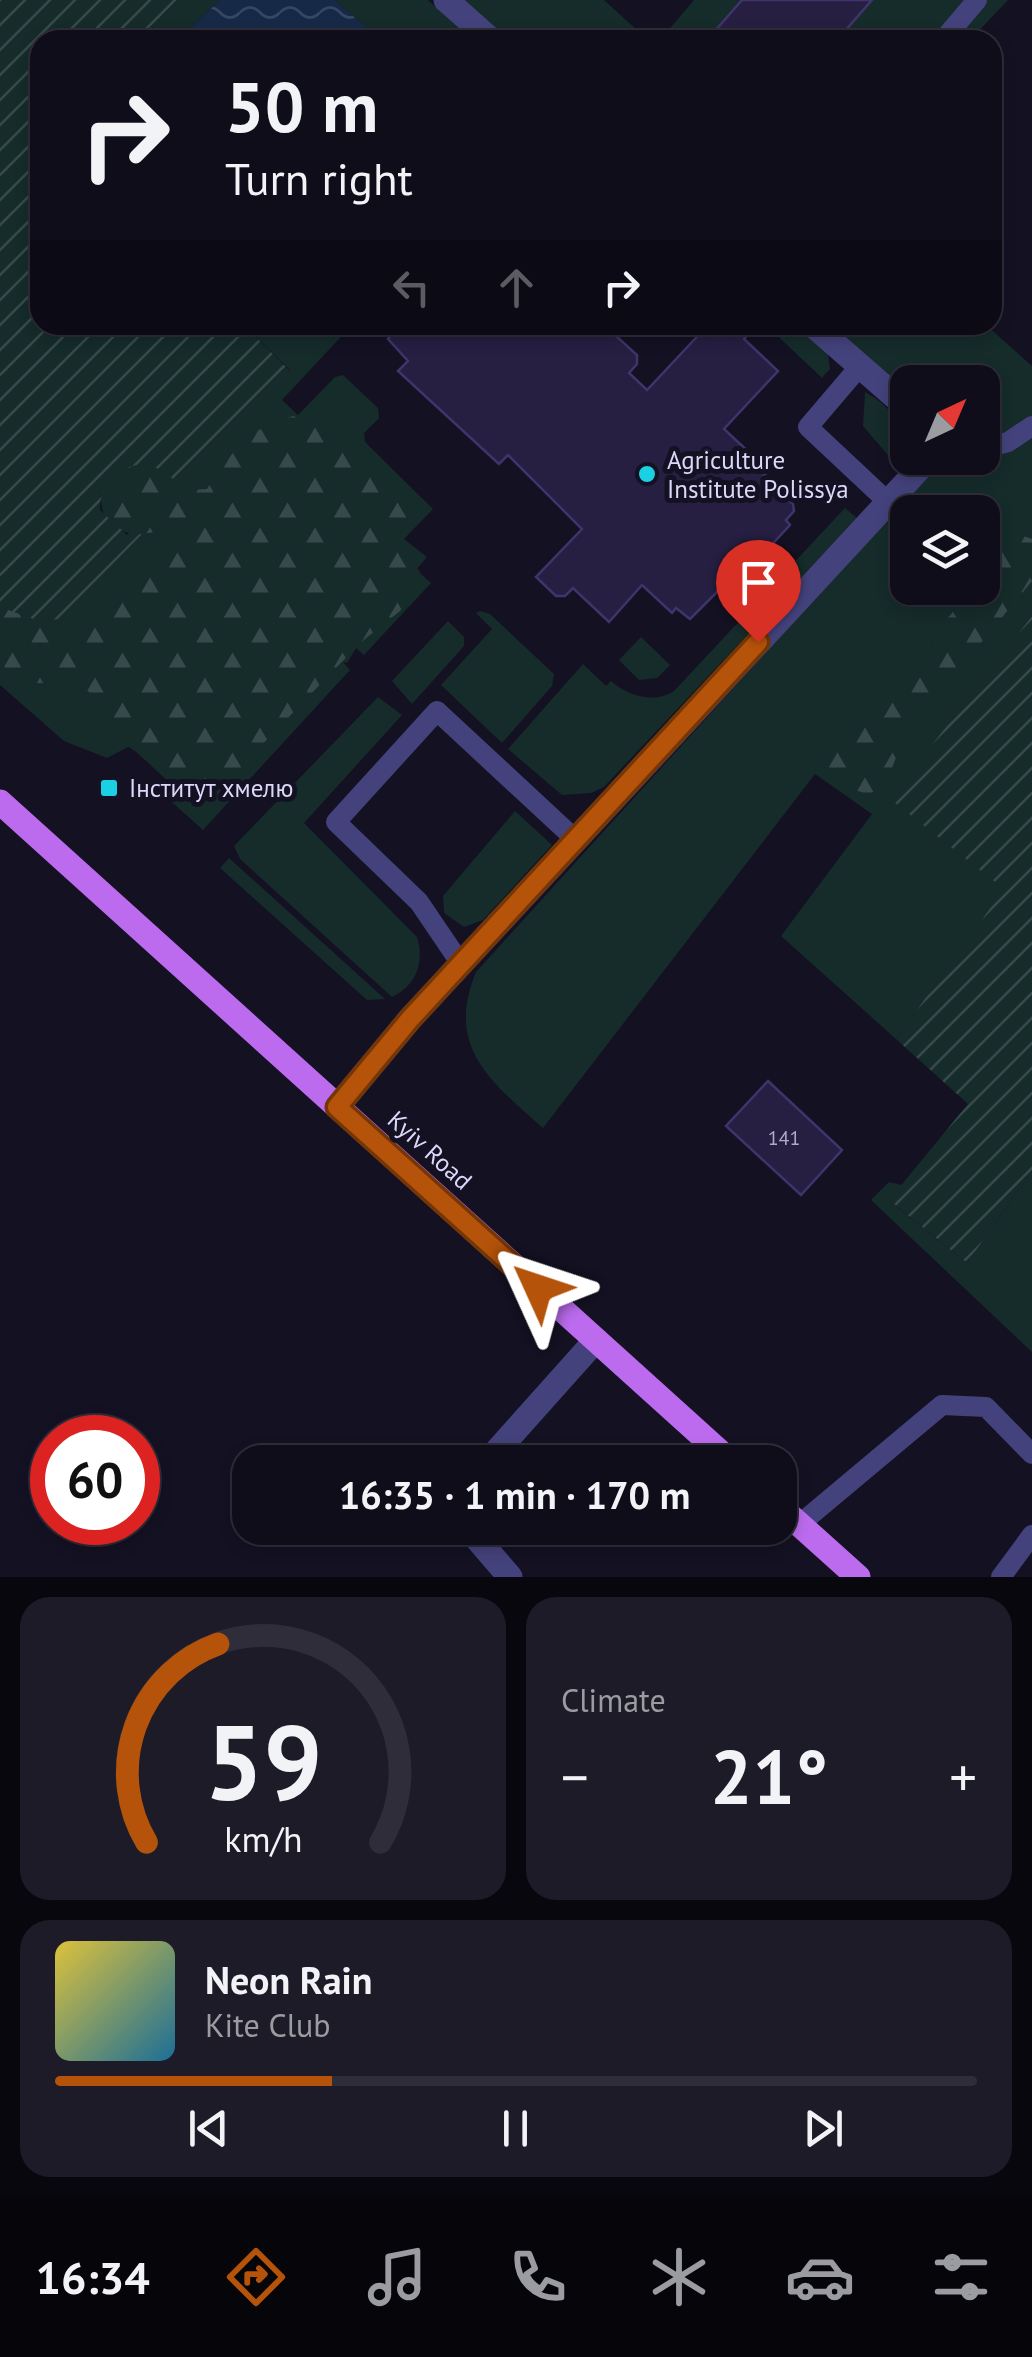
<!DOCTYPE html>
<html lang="en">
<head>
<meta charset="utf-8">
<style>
  body { margin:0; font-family:"PT Sans",sans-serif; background:#1d1b27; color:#f1f3f6; height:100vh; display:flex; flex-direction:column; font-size:38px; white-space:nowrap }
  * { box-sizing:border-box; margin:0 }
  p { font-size:32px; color:#9b9ca2 }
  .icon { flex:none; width:55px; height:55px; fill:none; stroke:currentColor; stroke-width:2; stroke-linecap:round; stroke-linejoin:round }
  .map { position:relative; height:1577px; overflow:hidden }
  .panel { display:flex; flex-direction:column; gap:20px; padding:20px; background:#08070e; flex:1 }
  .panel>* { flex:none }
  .banner { position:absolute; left:30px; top:30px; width:972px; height:305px; border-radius:30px; box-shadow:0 5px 15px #0003,0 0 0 2px #2f2d39; background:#0f0d1a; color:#f1f3f6; overflow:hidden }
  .needle { width:65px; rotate:44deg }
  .buttons { position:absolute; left:890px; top:365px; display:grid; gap:20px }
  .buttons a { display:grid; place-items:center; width:110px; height:110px; border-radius:20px; background:#0f0d1a; box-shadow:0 5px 15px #0003,0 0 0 2px #2f2d39; font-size:50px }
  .speed { position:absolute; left:30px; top:1415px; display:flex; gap:20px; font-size:50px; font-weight:700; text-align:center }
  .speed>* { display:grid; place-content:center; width:130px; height:130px; border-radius:50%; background:#0f0d1a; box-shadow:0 5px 15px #0003,0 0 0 2px #2f2d39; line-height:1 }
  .speed .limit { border:15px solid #d22; background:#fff; color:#111 }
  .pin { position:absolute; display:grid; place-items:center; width:85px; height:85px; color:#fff; margin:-102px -42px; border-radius:50% 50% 50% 0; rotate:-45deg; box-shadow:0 0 10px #0007 }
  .pin .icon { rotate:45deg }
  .me { position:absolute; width:110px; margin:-55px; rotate:312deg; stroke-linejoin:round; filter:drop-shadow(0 0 8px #0008) }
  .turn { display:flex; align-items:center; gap:35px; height:210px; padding:0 30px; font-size:45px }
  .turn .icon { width:130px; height:130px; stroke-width:2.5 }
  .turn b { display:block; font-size:70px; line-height:85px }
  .lanes { display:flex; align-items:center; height:95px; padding:0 30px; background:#0003; justify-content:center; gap:50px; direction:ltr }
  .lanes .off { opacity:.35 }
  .big { font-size:75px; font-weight:700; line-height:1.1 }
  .panel .tile { flex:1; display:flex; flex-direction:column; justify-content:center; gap:15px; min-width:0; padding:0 35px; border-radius:30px; background:#1d1b27 }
  .panel .dial { align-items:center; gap:0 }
  .dial svg { height:260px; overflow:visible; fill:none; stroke:#2f2d39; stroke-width:7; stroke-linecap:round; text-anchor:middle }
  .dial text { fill:#f1f3f6; stroke:none }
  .song { display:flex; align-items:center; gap:30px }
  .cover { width:120px; height:120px; border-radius:15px; background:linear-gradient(135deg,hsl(50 70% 55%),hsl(200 70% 35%)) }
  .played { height:10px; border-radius:5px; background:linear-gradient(90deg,#b45309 30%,#2f2d39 30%) }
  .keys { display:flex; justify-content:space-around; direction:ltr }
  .heat { display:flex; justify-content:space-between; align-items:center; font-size:55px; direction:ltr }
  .panel .tiles { flex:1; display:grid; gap:20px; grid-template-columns:1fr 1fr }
  .tile:last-child { grid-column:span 2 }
  .trip { position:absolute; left:232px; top:1445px; width:565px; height:100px; border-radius:30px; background:#0f0d1a; box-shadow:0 5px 15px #0003,0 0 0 2px #2f2d39; font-weight:700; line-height:100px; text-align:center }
  .menu { display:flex; height:160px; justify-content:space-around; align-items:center; background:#06050a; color:#9b9ca2 }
  .menu .icon { width:70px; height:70px }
  .menu .current { color:#b45309 }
  .menu b { font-size:45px; color:#f1f3f6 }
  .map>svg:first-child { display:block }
</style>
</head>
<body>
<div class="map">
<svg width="1032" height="1577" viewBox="0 0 1032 1577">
  <defs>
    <pattern id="forest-firs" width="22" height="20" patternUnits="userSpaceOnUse" patternTransform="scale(2.5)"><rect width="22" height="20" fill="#152c2b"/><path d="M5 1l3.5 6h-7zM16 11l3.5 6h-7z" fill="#364a4b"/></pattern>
    <pattern id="garden-furrows" width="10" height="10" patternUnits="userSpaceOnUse" patternTransform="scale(2.5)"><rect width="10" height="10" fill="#152c2b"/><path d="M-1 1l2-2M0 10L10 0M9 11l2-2" fill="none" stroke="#364a4b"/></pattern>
    <pattern id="water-waves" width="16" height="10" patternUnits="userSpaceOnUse" patternTransform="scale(2.5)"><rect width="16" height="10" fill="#162a48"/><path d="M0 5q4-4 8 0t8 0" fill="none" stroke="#374863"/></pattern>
  </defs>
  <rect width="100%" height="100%" fill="#141123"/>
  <!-- grass -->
  <path fill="#152c2b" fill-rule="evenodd" d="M177 0H220L178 40H141Z
    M335 0H428L472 40H372L370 31Z
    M463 0H604L648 40H508Z
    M694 0H742L707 40H660Z
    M872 0H969L935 40H837Z
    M986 0H1008L970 40H951Z
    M244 325H352L282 400 298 415 335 377 343 375 378 408 379 418 364 433 365 442 433 509 404 539 427 557 416 570 431 583 364 655 356 648 347 663 343 662 350 670 203 830 165 796 173 786 130 746 107 758 64 741 0 685V607L127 535 291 371Z
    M766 325H795L828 354 830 369 822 378Z
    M831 325H986L1032 366V417L1012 433 983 442 982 382H908L907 393Z
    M865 392C895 408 910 433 899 468L863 426Z
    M1032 433V616L891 799 1005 889 896 1039 781 936 872 814 815 774 543 1128C490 1081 445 1047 476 972L927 475 943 463 993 460ZM908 512H982V588H908Z
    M845 508 857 518 604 787 591 793 562 795 508 749 583 664 606 686 611 681C628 696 654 704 674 691Z
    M480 611 490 614 554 674 552 686 502 743 441 685 492 629 476 613Z
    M448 621 464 637V646L412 704 392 681Z
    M641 637 670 665 657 678 639 680 619 660Z
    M378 697 402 715 304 823 417 937C425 962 416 986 392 997L240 859 234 846Z
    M515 811 552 845 483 920 464 927 444 913 443 896Z
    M229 858 385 999 367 1000 220 868Z
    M1032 1171V1352L871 1200 889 1182 902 1185 890 1201 967 1263Z"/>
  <!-- forest -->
  <path fill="url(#forest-firs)" d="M293 416 313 424 345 449 365 454 406 493 416 514 399 543 420 572 400 611 360 643 258 749 215 808 206 813 193 812 157 767 114 736 89 692 78 684 34 683 0 665V607C24 615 51 627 77 618 86 615 95 605 103 600 129 583 166 580 173 544L159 531C86 550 84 465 143 464 160 464 176 482 190 490L207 489C235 450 242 431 293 416Z
    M1018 534 1032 539V581L928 707 902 742 887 781 869 795C844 786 828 777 813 756L819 745 880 699 973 588H982L983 575Z"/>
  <!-- garden -->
  <path fill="url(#garden-furrows)" d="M0 0H177L141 40H40V325H244L291 372 182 485C170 478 161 467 146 465 120 462 99 486 100 510L127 535 142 534 59 619 39 621 0 607Z
    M1032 616V1171L967 1263 889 1200 968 1104 896 1039 1004 889 890 799Z"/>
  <!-- water -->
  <path fill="url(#water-waves)" d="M220 0H335L370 31 372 40H178Z"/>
  <!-- building -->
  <path fill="#261f42" stroke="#3f346b" stroke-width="2.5" d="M742 0H872L837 40H707Z
    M398 325H604L637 355V364L629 373 647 390 708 325 720 336 730 325H756L744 339 778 371 724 429 769 471 763 476 793 504 794 511 786 520 790 525 728 592 722 587 690 619 676 608 672 613 642 585 609 622 573 588 565 596H556L536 577 582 529 508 455 499 464 398 371 408 361 388 339Z
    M768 1081 842 1150 801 1195 726 1126Z"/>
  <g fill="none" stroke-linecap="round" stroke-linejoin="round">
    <!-- service -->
    <path stroke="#44427c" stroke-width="20" d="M943 40 977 0
      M860 366 808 427 888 502
      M982 449 1008 442 1032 426
      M461 964 419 902 336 822 437 711 576 840
      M800 1524 942 1405 986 1407 1032 1454
      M1001 1577 1032 1535"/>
    <!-- minor -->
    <path stroke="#44427c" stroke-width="25" d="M446 0 491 40
      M813 325 908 408
      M337 1107 410 1019 929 458
      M487 1462 596 1340
      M468 1528 510 1577"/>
    <!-- primary -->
    <path stroke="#bc6bee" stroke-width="25" d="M0 802 731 1462
      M780 1507 858 1577"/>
  </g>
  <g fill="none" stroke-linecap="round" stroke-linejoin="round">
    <defs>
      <path id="route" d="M538 1288 337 1107 410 1019 758 642"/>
    </defs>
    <!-- route casing -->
    <use href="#route" stroke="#753606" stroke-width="25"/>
    <!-- route -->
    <use href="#route" stroke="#b45309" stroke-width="18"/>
  </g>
  <!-- markers -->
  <g fill="#1bd0e3" stroke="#141123" stroke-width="4">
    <circle cx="647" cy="474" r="10"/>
    <rect x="99" y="778" width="20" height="20" rx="5"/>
  </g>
  <g text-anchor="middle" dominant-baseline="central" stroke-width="10" stroke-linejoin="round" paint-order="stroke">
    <!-- number labels -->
    <g font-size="20" fill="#aeaacc">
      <text x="784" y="1138">141</text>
    </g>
    <!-- poi labels -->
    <g font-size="25" fill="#dbd8fa" stroke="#141123" text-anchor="start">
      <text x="667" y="460">Agriculture<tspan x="667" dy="29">Institute Polissya</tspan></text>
      <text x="129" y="788">Інститут хмелю</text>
    </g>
    <!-- street labels -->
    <g font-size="25" fill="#dbd8fa" stroke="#141123">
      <text transform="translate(430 1150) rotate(42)">Kyiv Road</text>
    </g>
  </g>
</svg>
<div class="buttons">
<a><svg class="needle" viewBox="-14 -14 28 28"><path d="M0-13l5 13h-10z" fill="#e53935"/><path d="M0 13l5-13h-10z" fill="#9b9ca2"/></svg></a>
<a><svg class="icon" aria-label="layers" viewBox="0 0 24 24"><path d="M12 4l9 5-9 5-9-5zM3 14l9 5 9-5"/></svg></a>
</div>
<div class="speed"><div class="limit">60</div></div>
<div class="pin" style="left:758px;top:642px;background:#d93025"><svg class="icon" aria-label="arrive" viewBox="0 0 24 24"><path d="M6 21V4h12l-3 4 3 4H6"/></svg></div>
<svg class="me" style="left:538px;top:1288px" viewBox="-20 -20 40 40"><path d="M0-17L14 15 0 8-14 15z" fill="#b45309" stroke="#fff" stroke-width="4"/></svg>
<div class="trip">16:35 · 1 min · 170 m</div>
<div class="banner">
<div class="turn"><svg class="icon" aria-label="right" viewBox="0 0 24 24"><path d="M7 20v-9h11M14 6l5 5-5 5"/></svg><div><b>50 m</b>Turn right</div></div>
<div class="lanes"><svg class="icon off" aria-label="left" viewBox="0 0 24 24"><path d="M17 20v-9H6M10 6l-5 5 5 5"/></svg><svg class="icon off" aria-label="ahead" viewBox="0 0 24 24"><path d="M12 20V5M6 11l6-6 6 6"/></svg><svg class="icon" aria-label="right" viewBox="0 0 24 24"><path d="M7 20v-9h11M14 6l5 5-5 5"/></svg></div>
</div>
</div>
<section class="panel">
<div class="tiles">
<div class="tile dial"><svg viewBox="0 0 100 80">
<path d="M14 69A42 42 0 1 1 86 69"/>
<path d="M14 69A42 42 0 0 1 36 8" stroke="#b45309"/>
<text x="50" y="56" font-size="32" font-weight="700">59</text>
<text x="50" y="72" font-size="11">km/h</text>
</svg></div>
<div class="tile"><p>Climate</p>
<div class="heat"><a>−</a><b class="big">21°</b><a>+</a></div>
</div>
<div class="tile">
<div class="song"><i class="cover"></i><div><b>Neon Rain</b><p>Kite Club</p></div></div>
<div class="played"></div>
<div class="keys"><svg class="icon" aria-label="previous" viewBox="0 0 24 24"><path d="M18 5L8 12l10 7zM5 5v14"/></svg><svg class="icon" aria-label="pause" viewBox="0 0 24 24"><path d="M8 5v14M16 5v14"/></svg><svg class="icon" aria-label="next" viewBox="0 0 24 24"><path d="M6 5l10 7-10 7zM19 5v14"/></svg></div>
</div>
</div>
</section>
<nav class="menu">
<b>16:34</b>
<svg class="icon current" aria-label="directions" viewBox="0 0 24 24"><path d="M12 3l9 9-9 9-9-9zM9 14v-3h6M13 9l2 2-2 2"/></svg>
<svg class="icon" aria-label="music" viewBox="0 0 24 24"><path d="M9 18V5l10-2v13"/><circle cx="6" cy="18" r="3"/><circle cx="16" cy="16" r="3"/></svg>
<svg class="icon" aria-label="phone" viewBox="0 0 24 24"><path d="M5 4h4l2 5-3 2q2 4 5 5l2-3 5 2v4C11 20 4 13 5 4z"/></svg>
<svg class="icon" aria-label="climate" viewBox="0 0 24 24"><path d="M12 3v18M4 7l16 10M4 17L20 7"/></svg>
<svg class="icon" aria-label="car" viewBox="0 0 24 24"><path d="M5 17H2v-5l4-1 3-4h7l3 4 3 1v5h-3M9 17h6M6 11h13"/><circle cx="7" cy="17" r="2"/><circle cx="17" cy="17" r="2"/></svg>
<svg class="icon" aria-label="filters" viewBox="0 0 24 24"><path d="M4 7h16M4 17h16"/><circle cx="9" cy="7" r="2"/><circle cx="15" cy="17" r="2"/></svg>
</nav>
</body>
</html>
